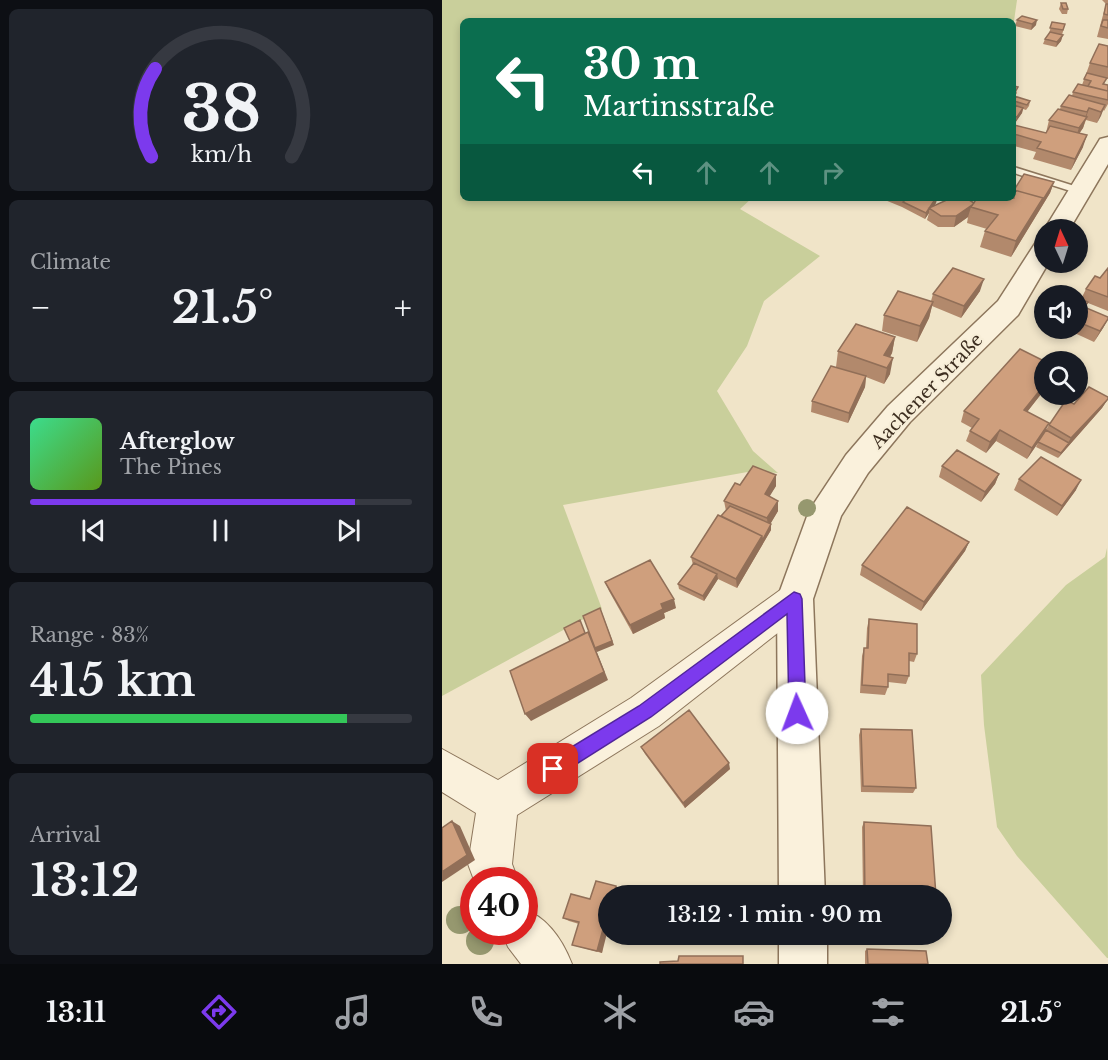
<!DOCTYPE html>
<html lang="en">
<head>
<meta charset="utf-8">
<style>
  body { margin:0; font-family:"Libre Baskerville",serif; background:#20242c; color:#f1f3f6; height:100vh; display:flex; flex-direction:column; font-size:22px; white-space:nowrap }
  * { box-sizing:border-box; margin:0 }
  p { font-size:20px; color:#9ea1a6 }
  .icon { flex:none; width:33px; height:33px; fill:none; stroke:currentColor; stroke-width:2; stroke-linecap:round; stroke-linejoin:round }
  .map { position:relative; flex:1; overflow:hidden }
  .side { display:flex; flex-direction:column; gap:9px; padding:9px; background:#0d0f14; width:442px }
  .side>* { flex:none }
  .banner { position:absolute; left:18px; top:18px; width:556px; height:183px; border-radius:9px; box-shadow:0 3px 9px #0003; background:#0b6e4f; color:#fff; overflow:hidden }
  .needle { width:39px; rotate:356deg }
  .controls { position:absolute; left:592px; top:219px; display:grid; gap:12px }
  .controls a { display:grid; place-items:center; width:54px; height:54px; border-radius:50%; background:#171b24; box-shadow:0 3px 9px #0003; font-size:30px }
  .speed { position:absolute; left:18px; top:867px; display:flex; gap:12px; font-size:30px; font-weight:700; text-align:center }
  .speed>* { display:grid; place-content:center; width:78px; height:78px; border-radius:50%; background:#171b24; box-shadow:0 3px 9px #0003; line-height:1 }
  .speed .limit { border:9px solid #d22; background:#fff; color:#111 }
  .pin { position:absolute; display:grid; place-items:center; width:51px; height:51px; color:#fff; margin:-26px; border-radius:12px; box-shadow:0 3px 9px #0006 }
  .me { position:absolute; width:66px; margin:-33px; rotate:358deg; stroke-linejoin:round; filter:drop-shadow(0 0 4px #0008) }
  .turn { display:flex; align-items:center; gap:21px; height:126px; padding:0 24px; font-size:27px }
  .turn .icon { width:78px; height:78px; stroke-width:2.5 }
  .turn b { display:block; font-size:42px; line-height:51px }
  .lanes { display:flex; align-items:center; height:57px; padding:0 24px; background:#0003; justify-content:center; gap:30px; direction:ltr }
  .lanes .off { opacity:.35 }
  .big { font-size:45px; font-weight:600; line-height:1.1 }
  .side .card { flex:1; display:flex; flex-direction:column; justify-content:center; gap:9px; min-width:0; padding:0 21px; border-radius:9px; background:#20242c }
  .side .dial { align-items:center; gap:0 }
  .dial svg { height:156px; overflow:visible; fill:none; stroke:#363941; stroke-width:7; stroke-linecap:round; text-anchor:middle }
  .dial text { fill:#f1f3f6; stroke:none }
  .song { display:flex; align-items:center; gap:18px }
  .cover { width:72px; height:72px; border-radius:9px; background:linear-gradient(135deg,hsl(150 70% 55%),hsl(90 70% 35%)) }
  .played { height:6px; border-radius:3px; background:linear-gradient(90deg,#7c3aed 85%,#363941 85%) }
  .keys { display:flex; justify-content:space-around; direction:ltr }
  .heat { display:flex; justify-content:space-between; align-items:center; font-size:33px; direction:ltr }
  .charge { height:9px; border-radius:4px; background:linear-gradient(90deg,#34c759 83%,#363941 0) }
  .trip { position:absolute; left:156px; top:885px; width:354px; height:60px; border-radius:30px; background:#171b24; box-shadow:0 3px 9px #0003; font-weight:600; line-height:60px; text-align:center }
  .dock { display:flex; height:96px; justify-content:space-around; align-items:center; background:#090b0e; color:#9ea1a6 }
  .dock .icon { width:42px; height:42px }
  .dock .on { color:#7c3aed }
  .dock b { font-size:27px; color:#f1f3f6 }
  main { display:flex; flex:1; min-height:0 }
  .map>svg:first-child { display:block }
</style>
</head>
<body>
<main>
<section class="side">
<div class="card dial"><svg viewBox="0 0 100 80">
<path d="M14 69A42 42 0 1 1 86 69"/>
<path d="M14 69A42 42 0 0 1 16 24" stroke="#7c3aed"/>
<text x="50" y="56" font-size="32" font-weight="700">38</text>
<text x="50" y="72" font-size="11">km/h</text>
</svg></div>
<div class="card"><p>Climate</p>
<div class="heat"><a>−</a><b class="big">21.5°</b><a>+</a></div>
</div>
<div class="card">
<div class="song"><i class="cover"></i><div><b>Afterglow</b><p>The Pines</p></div></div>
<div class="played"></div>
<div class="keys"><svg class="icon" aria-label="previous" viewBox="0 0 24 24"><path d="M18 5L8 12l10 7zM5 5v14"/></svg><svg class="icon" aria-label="pause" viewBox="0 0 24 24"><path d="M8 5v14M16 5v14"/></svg><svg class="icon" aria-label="next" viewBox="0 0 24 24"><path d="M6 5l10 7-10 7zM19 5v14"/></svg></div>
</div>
<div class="card"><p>Range · 83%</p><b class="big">415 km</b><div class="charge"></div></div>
<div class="card"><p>Arrival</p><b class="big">13:12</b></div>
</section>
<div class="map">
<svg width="666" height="964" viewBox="0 0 666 964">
  <rect width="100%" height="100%" fill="#f0e4c8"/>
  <!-- green -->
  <path fill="#c9cf9b" d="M0 0H575L572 21H21V198H310L298 209 378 256 322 301 305 346 275 391 311 451 336 473 311 471 121 505 160 609 0 696Z
    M665 548 666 958H665L575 856 555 827 542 725 539 675 624 585 663 557Z"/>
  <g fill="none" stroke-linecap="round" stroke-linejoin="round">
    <defs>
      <path id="service" d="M572 167 642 189 643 191 638 194 572 173Z"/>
      <path id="minor" d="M353 583 365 588 371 599 365 610 217 726 75 815 70 864 76 880H32L26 864 34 813 0 792V749L56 780 189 698 341 588Z
        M82 909C106 918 121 941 130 964H79L66 947 60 932H82Z"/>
      <path id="tertiary" d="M666 137V164L627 230H603V232L602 230 655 144 658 139Z
        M603 240V262H607L576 315 468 422 426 473 399 516 371 599 383 896H337L335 599 367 511 404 455 446 406 556 301 594 242Z
        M337 934H385V964H337Z"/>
    </defs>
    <!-- service casing -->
    <use href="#service" stroke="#8d765c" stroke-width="3"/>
    <!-- minor casing -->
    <use href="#minor" stroke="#8d765c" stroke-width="2"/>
    <!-- tertiary casing -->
    <use href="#tertiary" stroke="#8d765c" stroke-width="3"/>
    <!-- service -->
    <use href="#service" fill="#faf1dc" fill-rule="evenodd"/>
    <!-- minor -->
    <use href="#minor" fill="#faf1dc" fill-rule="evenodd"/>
    <!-- tertiary -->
    <use href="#tertiary" fill="#faf1dc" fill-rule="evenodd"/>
  </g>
  <!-- trees -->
  <g fill="#96986f">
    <circle cx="365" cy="508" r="9"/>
    <circle cx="18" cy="920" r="14"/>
    <circle cx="38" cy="941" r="14"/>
  </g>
  <!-- wall -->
  <path fill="#b2896c" d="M660 0H666V39L655 37 664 4Z
    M619 3 626 9 625 14H620L617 9Z
    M575 20 594 25 589 30 573 26Z
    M610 22 623 24 620 35 619 41 614 47 601 44 603 39 607 34Z
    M666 46V79H664L662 84 666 85V104L662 111 661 110 655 123 644 120 641 128 637 134 641 147 629 170 591 159 594 152 572 146V125L604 133 607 120 618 109 619 106 630 96 631 92 640 85 648 63Z
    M572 86 575 93 572 97 588 101 587 106 584 110 581 109 580 113 573 123 572 122Z
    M612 182 608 193 569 257 538 247 543 231 545 229 525 223 526 217 512 227H496L485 220 487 213 483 219 460 207 438 198H495L494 203 491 207 532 203Z
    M666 268V311L646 303 643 308 666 319 661 328 652 342 626 330V328H636V298L639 299 644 289 658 278Z
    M538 291 519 318 490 306 487 318 475 342 440 331 442 315 489 301 491 294Z
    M453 337 450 353 448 357V374L442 384 424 377 423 387 406 423 369 412 370 401 394 367 396 351Z
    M603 389 585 412 603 431 607 425 632 404 666 399 660 408 616 458 594 447 596 443 585 459 554 441 544 453 524 441 528 431 530 428 519 422 522 411Z
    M500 466 557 474 553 484 539 502 497 477Z
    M334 475V486L327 496 336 511 328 524H329V530L295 588 276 579 262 601 237 589 236 584 251 565 249 557 284 511 282 501 298 485Z
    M577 479 634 490 615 516 572 490Z
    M527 542 523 551 479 611 418 575 420 565Z
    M163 582 234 608 222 613 223 618 191 634 167 591Z
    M427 619 475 654 472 662 467 661V676L464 684 446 682V687L443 695 418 693 420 656 422 648H424L425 628Z
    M419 729 474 788 471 793 419 792 417 735Z
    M199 747 288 769 243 808 203 754Z
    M422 822 494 896H421L420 827Z
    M178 890 176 896H166L160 953 130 945 137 924 127 921 121 918 148 899Z
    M425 949 486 964H423V951Z"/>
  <!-- shaded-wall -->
  <path fill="#916f58" d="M595 20 594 25 589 30 590 24Z
    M621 35 619 41 614 47 615 42Z
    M663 105 659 116 655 123 659 112Z
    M581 108 580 113 573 123 575 117Z
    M647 108 641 128 633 139 637 128 641 122Z
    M645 135 641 147 629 170 633 159Z
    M612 182 608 193 569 257 574 241Z
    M495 198 494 203 489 210 487 208V213L483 219 484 213Z
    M533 203 529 207 526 217 512 227 514 216Z
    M542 279 538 291 519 318 522 306Z
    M491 302 487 318 475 342 478 326Z
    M666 319 661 328 652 342 658 331Z
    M453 337 450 353 442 367V355Z
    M451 358 448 374 442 384 445 368Z
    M424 376 423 387 406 423 407 413Z
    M603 384V389L578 421 582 410Z
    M666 399 660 408 616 458 629 438Z
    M607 423 602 434 585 459 590 448Z
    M558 430 554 441 544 453 548 442Z
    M557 474 553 484 539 502 543 492Z
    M334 475V486L323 504V494Z
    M639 480 634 490 615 516 620 506Z
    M336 501V511L326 528 325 518Z
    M329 524V530L295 588 294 579 320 536Z
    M527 542 523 551 479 611 482 602Z
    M275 574 276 579 262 601 261 596Z
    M232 599 234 608 222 613 223 618 191 634 188 625 219 604Z
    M160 613 172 645 155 652 153 648Z
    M150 640 166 680 89 721 83 714Z
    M287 763 288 769 243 808 241 803Z
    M10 821 18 826 33 860 0 882V872Z
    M174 886 178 890 176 896H171Z
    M166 911V929L160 953 155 951Z"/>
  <!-- building -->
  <path fill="#cf9f7d" stroke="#916f58" stroke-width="1.5" d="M619 3H624L626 9H621Z
    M664 4H666V15L662 14Z
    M580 16 595 20 590 24 575 20Z
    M661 20H666V28L659 26Z
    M610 22 623 24 621 30 608 28Z
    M608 32 621 35 615 42 603 39Z
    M657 44 666 46V67L648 63Z
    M645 73 665 78 661 84 666 85V91L646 86 649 81 642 79Z
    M636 84 666 91V100L631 92Z
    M572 86 576 87 572 94Z
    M627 95 663 105 659 112 647 108 645 112 619 106Z
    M572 96 588 101 585 105 572 101Z
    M572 105 581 108 575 117 572 116Z
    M616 109 645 117 637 128 607 120Z
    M572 125 604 133 608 126 645 135 633 159 595 148 599 142 572 134Z
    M582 174 612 182 599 203 601 198 572 190Z
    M572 190 601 198 574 241 543 231 556 215 529 207 535 198H572Z
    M466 198H494L484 213 461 202Z
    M509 198H524L532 203 530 205 514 216H499L487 208Z
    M511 268 542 279 522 306 491 294Z
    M666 268V297L644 289 653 276 658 278Z
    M456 291 491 302 478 326 442 315Z
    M636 298 646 302 642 307 666 317V319L658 331 636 322Z
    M414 324 453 337 442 355 451 358 445 368 396 351Z
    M578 349 604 362H603V384L582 410 607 423 590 448 558 430 548 442 528 431 537 419 522 411Z
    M389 366 424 376 407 413 370 401Z
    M647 387 666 397V399L629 438 607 425 624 400 632 404Z
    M604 430 627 443 619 453 596 442Z
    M515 450 557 474 543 492 500 466Z
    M599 457 639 480 620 506 577 479Z
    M311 466 334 475 323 494 336 501 325 518 282 501 293 483 298 485Z
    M288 506 329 524 320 541V536L279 516Z
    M465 507 527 542 482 602 420 565Z
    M276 515 320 536 294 579 249 557Z
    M208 560 232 599 219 604 221 609 188 625 163 582Z
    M252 563 275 574 261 596 236 584Z
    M158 608 170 641 153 648 141 616Z
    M427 619 475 624V654L467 653V676L446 674V687L420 685 422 648H426Z
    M138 620 143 633 128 641 122 628Z
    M146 632 162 672 83 714 68 671Z
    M247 710 287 763 241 803 199 747Z
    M419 729 470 730 474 788 421 786Z
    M10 821 25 855 0 872V828Z
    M422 822 489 826 494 896H423Z
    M154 881 174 886 171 896H166V911L155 951 130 945 137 922 121 918 129 894 148 899Z
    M425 949 484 951 486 964H426Z
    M237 956H301V964H218V962L236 961Z"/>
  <!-- route -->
  <path fill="#7c3aed" stroke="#51269a" stroke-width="1.5" d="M352 592 358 594 360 599 364 713 361 719 355 722 349 719 347 713 345 614 209 717 117 775 111 777 105 775 103 769 105 762 197 706Z"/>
  <g text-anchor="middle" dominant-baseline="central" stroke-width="4.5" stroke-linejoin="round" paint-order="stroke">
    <!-- street labels -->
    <g font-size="18" fill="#3d2e20" stroke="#f7eed8">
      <text transform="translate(485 391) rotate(-46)">Aachener Straße</text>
    </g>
  </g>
</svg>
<div class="controls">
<a><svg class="needle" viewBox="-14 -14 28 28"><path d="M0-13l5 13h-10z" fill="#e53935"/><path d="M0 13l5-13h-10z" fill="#9ea1a6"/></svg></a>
<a><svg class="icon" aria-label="sound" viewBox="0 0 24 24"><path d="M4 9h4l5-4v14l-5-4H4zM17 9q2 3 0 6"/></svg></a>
<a><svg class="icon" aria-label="search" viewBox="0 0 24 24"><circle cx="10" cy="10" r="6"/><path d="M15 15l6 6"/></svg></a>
</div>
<div class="speed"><div class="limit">40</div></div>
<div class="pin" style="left:111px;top:769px;background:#d93025"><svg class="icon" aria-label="arrive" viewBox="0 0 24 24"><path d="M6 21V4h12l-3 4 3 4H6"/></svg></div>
<svg class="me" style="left:355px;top:713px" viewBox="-20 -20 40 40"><circle r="19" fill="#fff"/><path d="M0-13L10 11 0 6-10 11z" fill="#7c3aed"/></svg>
<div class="trip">13:12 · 1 min · 90 m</div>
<div class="banner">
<div class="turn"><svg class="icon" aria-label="left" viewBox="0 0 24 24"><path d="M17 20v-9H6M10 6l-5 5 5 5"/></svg><div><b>30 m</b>Martinsstraße</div></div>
<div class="lanes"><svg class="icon" aria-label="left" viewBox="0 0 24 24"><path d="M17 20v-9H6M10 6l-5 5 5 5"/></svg><svg class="icon off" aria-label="ahead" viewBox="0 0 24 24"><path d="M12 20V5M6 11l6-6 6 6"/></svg><svg class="icon off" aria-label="ahead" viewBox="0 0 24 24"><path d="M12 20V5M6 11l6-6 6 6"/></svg><svg class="icon off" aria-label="right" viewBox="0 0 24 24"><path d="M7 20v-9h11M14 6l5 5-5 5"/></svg></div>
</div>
</div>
</main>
<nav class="dock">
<b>13:11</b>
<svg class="icon on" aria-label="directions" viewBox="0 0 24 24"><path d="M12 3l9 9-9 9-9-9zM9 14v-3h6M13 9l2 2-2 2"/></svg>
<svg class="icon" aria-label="music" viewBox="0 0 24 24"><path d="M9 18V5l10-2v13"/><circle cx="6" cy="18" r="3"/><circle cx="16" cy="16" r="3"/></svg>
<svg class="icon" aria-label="phone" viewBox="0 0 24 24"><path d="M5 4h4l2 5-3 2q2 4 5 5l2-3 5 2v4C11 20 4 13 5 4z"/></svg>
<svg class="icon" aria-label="climate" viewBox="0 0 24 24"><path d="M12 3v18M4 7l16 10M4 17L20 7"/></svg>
<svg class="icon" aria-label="car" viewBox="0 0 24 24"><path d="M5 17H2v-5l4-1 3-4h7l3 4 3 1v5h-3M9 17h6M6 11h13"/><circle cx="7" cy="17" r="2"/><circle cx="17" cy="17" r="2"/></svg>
<svg class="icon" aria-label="filters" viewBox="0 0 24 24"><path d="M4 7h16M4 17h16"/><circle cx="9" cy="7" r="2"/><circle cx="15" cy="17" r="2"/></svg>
<b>21.5°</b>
</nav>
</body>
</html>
